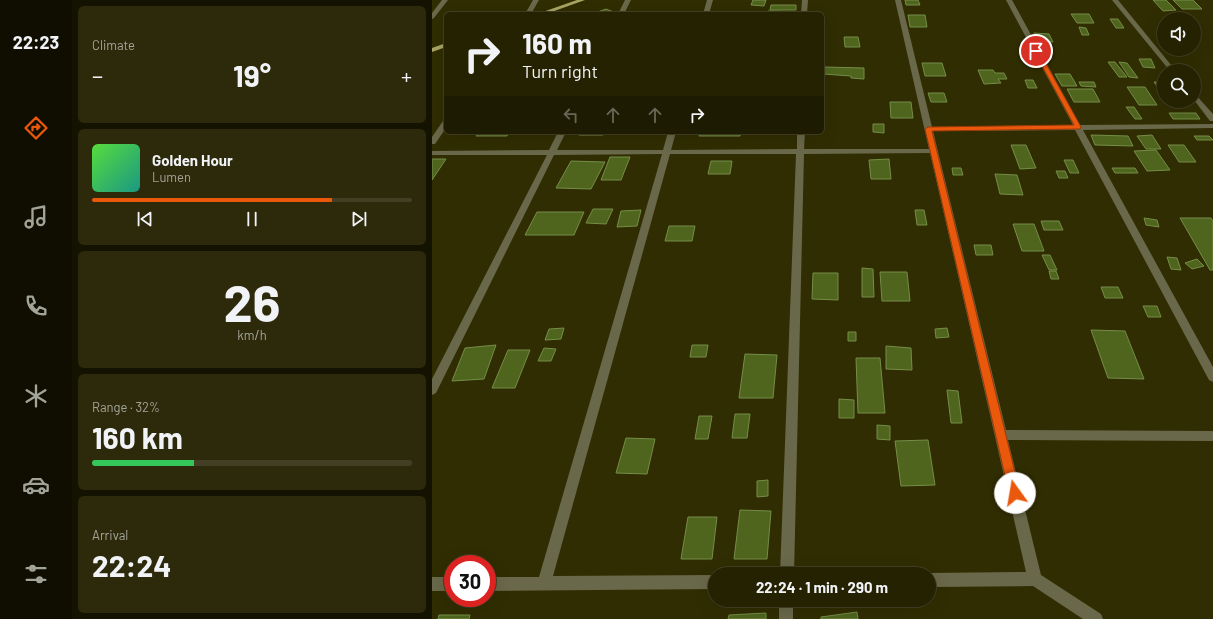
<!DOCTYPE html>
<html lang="en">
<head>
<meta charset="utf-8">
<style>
  body { margin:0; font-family:Barlow,sans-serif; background:#2d2a0c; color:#f1f3f6; height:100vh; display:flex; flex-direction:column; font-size:15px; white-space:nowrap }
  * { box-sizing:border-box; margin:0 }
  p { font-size:13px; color:#a3a499 }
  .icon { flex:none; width:22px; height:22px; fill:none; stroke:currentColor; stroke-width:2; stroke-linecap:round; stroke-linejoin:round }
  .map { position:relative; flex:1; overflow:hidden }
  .details { display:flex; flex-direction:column; gap:6px; padding:6px; background:#141301; width:360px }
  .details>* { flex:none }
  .guide { position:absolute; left:12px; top:12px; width:380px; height:122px; border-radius:6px; box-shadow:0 4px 16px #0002,0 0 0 1px #423f24; background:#252202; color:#f1f3f6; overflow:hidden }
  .buttons { position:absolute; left:725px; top:12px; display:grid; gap:8px }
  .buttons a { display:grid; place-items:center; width:44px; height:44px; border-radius:50%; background:#252202; box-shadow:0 4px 16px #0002,0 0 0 1px #423f24; font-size:20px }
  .speed { position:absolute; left:12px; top:555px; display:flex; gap:8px; font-size:20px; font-weight:700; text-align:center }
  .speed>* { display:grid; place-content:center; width:52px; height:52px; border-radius:50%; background:#252202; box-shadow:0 4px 16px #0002,0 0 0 1px #423f24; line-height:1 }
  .speed .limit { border:6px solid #d22; background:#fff; color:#111 }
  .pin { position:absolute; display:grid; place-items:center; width:34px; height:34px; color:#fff; margin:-17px; border:2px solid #fff; border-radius:50%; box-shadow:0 1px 4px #0007 }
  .me { position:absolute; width:44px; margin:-22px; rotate:347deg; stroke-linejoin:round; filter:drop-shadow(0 0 3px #0008) }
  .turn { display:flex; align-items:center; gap:14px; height:84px; padding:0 12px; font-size:18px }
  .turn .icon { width:52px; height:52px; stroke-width:2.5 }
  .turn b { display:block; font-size:28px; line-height:34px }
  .lanes { display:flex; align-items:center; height:38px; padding:0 12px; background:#0003; justify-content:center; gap:20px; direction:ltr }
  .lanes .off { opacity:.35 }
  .big { font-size:30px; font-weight:700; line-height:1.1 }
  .details .card { flex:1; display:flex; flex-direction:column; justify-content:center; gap:6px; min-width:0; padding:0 14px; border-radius:6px; background:#2d2a0c }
  .details .dial { align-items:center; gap:0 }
  .dial b { font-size:52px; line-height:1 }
  .song { display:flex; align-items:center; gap:12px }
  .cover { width:48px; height:48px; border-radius:6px; background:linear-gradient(135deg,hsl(110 70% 55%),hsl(170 70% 35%)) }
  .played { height:4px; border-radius:2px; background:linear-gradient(90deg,#ea580c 75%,#423f24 75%) }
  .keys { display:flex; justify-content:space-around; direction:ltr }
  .heat { display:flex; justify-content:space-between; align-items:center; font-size:22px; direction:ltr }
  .charge { height:6px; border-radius:3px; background:linear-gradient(90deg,#34c759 32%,#423f24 0) }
  .trip { position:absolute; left:276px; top:567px; width:228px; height:40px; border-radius:20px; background:#252202; box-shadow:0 4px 16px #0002,0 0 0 1px #423f24; font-weight:700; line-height:40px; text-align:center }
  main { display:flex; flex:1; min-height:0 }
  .menu { display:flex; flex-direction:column; width:72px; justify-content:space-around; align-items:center; background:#0f0e01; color:#a3a499 }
  .menu .icon { width:28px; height:28px }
  .menu .current { color:#ea580c }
  .menu b { font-size:18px; color:#f1f3f6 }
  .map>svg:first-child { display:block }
</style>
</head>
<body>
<main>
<nav class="menu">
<b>22:23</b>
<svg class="icon current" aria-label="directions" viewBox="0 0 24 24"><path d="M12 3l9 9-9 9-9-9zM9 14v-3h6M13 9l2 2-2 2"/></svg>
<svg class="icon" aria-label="music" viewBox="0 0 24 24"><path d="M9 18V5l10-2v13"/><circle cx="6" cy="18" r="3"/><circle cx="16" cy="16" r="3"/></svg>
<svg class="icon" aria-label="phone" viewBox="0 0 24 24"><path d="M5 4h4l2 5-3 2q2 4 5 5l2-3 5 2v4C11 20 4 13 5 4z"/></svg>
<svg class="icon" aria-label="climate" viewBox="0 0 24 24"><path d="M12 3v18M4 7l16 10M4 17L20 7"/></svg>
<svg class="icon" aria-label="car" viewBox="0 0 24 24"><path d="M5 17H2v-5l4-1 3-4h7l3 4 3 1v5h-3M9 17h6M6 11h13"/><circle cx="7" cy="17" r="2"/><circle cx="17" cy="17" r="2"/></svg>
<svg class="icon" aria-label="filters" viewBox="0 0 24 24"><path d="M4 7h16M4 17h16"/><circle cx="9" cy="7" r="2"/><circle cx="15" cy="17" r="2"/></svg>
</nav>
<section class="details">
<div class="card"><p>Climate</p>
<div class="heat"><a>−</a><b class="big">19°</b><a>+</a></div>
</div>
<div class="card">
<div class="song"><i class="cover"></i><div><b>Golden Hour</b><p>Lumen</p></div></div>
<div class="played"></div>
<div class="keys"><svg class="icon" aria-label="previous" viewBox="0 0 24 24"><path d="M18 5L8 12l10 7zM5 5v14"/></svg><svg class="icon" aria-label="pause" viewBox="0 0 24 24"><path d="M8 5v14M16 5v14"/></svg><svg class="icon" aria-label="next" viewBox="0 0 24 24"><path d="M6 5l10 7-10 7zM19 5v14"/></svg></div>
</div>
<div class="card dial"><b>26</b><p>km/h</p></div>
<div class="card"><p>Range · 32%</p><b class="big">160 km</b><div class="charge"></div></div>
<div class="card"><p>Arrival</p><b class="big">22:24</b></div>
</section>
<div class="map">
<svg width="781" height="619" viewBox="0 0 781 619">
  <rect width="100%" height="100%" fill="#312d02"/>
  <!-- building -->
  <path fill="#4f651e" stroke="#758d47" d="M321 0H334L332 6 319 5Z
    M473 0H486L488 5H474Z
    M721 0H734L744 10 731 11Z
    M741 0H761L770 9H750Z
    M339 5H364V10H338Z
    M174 9 184 13 160 14Z
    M336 11 370 12V14H336Z
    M639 14H657L662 23H645Z
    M476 15H493L495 27H478Z
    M678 19H686L692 28H684Z
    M647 27 654 28 657 35H650Z
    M602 33 617 34 621 42 606 41Z
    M412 37H426L428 47H413Z
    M707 59H719L723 68 711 67Z
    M676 62H683L695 77H687Z
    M687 62 695 63 706 78 697 77Z
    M490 63H510L514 76H493Z
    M392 67 432 68V79L419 78V76L391 74Z
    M546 70H561L563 73H572L575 79H566L569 83 552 84Z
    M623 74H638L645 86H630Z
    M593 80H601L605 88H596Z
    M647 82H662L664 87 649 86Z
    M722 82H732V86H725Z
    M695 87H713L725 105H707Z
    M635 89H661L668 102H642Z
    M496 93H512L515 102H499Z
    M458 102H479L481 118H459Z
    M694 107H702L710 119H703Z
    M737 113H764L768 119H741Z
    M441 124H452V133L441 132Z
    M47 132H78L75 136H44Z
    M148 132H173L171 135H147Z
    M268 132H309L308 136H267Z
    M659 135 696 136 701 146 663 145Z
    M720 135 729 149H714L705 136Z
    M762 136H777L781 140H765Z
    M579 145H594L604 168 588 169Z
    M736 145H752L764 162H747Z
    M724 150 738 170 715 171 702 151Z
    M178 157H198L189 180H169Z
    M0 159H14L0 180Z
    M457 159 459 179H439L437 160Z
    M632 160H641L647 173H638Z
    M139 161 173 162 159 189 124 188Z
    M279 161H300L298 174H276Z
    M520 168H529L531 175H521Z
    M680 168H703L706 173H683Z
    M624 171H633L636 178H627Z
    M563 174 585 175 591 195 568 194Z
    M161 209H181L174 224 154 223Z
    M209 210 205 226 185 227 189 211Z
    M483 210H492L495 225H485Z
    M105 212H152L142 235H93Z
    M712 218 725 220 727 227 714 225Z
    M748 218H779L781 221V270H778Z
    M609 221H627L631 230H612Z
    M581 224H602L612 251H590Z
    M237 226H263L260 241H233Z
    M542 245H559L561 255H544Z
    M610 255H618L625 270H617Z
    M735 257 745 258 749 270 739 269Z
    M765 259 772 266 760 269 753 263Z
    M430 268 441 269 442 297H430Z
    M617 271H624L627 279H619Z
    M448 272H475L478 301H450Z
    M381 273H406V300L380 299Z
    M669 287H686L691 298H673Z
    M711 306H725L729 317H716Z
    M132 328 129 339 113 340 117 329Z
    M515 328 517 337 504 338 503 329Z
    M659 330 693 331 712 379 676 378Z
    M416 332H424V341H416Z
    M64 345 52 379 20 381 33 348Z
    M260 345H276L274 357H258Z
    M454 346 479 348 480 370 454 369Z
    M112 348 124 349 119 361H106Z
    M76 350H98L83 388H60Z
    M313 354 345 355 341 398H307Z
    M424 358H448L453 413H426Z
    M515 390 526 391 530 423H519Z
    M407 399 422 400V418H407Z
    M303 414H318L315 438H300Z
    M267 416H280L276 439H263Z
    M445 425 458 426V440L445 439Z
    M194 438 223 439 215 474 184 473Z
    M496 440 503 485 469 486 463 441Z
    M336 480V496L325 497V481Z
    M308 510 339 511 335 559H302Z
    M256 517H285L280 559H249Z
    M425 612 426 619H389V617Z
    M334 613V619H296L297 615Z
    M7 615H38L37 619H6Z"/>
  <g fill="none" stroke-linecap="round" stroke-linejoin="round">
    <!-- street -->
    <path fill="#6a684a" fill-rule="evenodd" d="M10 0H16L2 18 0 19V13Z
      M101 0H107L99 14H93Z
      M193 0H199L192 14H186Z
      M275 0H281L277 14H271Z
      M370 0H376L375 14H369Z
      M463 0H469L500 127 641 125 574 0H580L648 125 781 124V128L651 130 781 367V382L777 380 643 130 501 131 574 430 781 431V441L576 440 609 575 669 614 671 619H651L601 586 497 587V574H495L497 573 594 572 498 153 372 154 362 574H348L364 154H238L121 576 283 575V589L55 591V577H107L230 154 122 155 4 393 0 395V379L115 155H0V151L117 150 126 132H134L125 150H231L236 132H244L239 150 365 149V132H373L372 149H497Z
      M680 0H686L744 71H738Z
      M762 94 764 95 781 114V121H778L762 100Z
      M11 121H14V128L3 144H0V137Z
      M0 577H21V591H0Z
      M347 600H361V619H347Z"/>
    <!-- primary -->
    <path fill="#a8a464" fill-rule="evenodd" d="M145 0H153L114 14H105Z
      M14 43V47L0 52V48Z"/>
  </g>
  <!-- route -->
  <path fill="#ea580c" stroke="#983908" d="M603 50 607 51 649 127 648 129 500 131 588 493 587 497 583 498 579 497 577 493 493 129 496 127 642 125 602 51Z"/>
</svg>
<div class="buttons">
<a><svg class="icon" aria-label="sound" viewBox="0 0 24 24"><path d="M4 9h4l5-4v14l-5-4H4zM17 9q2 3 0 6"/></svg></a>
<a><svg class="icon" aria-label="search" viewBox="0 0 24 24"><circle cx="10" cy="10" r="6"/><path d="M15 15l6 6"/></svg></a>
</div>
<div class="speed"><div class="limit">30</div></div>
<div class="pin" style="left:604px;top:51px;background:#d93025"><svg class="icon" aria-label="arrive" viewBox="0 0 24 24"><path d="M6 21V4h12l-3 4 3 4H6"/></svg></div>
<svg class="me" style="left:583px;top:493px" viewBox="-20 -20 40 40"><circle r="19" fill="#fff"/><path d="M0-13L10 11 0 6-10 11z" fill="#ea580c"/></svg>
<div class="trip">22:24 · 1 min · 290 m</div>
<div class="guide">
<div class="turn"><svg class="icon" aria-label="right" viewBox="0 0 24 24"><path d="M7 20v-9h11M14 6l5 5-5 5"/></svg><div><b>160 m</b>Turn right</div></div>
<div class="lanes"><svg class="icon off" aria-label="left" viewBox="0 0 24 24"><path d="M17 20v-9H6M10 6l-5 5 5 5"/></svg><svg class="icon off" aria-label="ahead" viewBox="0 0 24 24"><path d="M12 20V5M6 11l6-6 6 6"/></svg><svg class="icon off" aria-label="ahead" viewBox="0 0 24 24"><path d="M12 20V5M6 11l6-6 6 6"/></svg><svg class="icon" aria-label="right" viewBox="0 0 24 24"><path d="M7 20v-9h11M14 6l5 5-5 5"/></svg></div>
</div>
</div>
</main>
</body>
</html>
